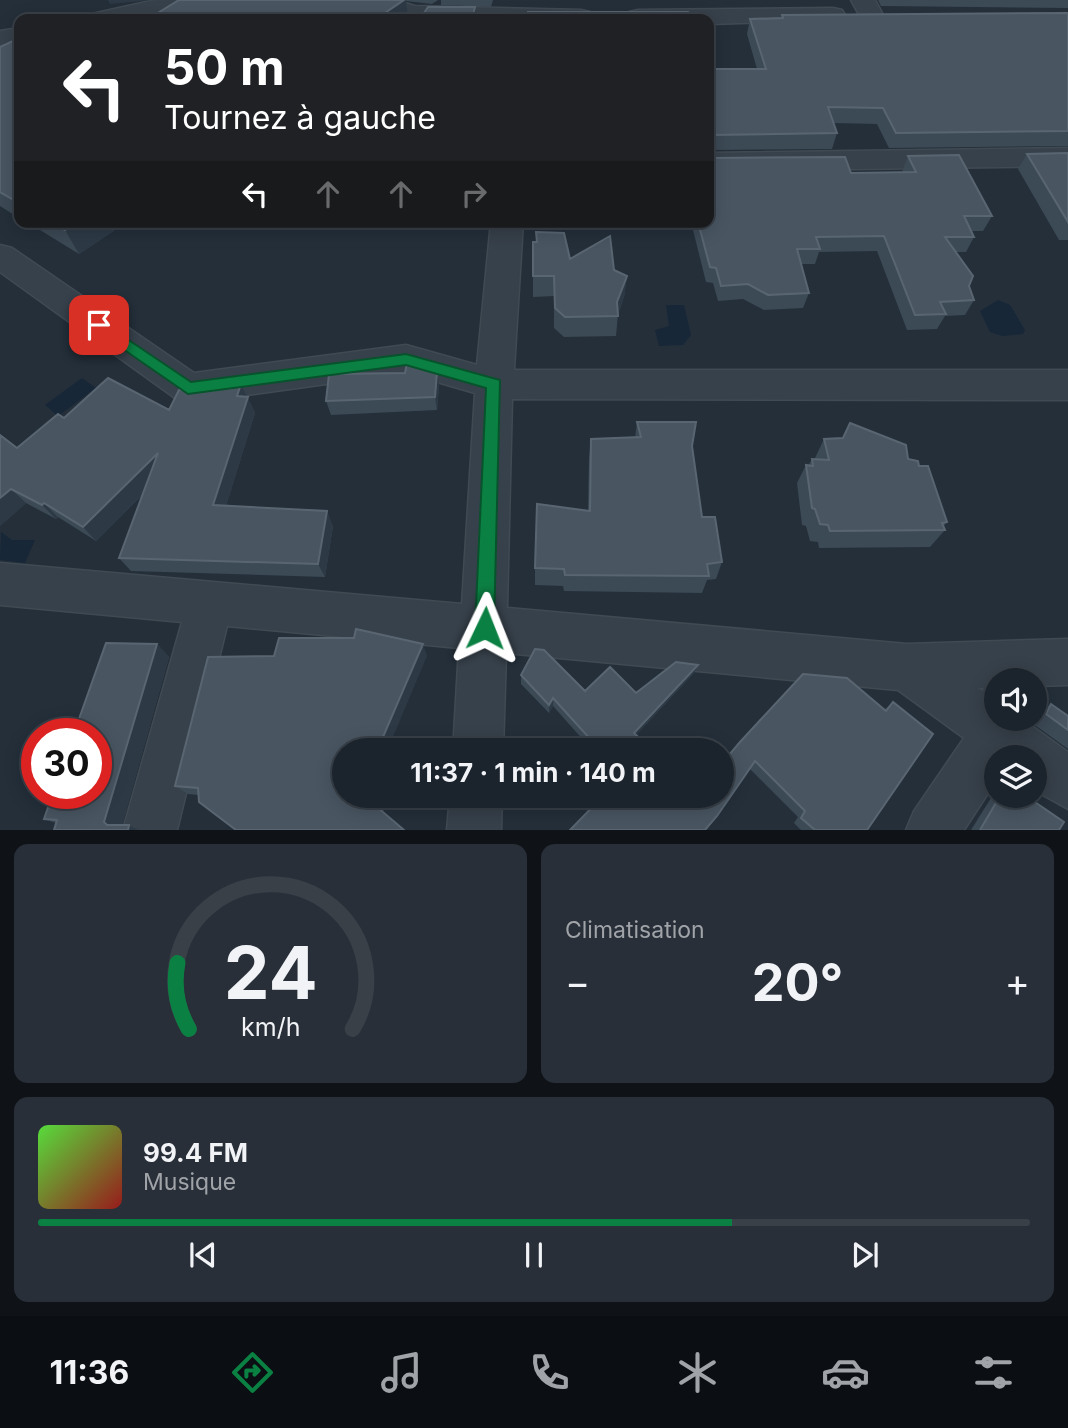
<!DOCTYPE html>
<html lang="fr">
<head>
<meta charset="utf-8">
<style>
  body { margin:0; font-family:Inter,sans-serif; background:#282f38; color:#f1f3f6; height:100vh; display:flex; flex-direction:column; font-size:26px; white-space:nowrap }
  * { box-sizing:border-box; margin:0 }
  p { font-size:23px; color:#a0a4a9 }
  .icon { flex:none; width:38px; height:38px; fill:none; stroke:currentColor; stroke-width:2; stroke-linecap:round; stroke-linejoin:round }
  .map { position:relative; height:830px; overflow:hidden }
  .side { display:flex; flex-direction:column; gap:14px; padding:14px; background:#0f1318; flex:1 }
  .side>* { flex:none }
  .banner { position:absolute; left:14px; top:14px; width:700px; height:214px; border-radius:14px; box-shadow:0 4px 18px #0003,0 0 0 2px #394048; background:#202124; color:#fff; overflow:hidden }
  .controls { position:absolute; left:984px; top:668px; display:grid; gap:14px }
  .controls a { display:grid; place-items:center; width:63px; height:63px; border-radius:50%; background:#1b232c; box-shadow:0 4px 18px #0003,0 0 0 2px #394048; font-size:35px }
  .speed { position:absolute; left:21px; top:718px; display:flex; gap:14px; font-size:35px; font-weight:700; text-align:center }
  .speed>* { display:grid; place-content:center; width:91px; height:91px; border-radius:50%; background:#1b232c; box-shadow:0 4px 18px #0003,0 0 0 2px #394048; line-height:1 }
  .speed .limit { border:10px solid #d22; background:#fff; color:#111 }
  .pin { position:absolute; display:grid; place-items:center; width:60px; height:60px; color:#fff; margin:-30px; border-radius:14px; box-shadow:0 4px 10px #0006 }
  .me { position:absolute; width:77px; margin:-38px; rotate:2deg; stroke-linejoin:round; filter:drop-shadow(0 0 5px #0008) }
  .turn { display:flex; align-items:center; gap:24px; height:147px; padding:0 35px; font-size:32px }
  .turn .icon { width:91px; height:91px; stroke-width:2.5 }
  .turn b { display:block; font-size:49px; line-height:60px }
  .lanes { display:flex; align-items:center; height:66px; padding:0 35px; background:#0003; justify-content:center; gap:35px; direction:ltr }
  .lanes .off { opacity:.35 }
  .big { font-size:52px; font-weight:700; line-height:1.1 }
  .side .card { flex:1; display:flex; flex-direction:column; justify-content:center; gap:10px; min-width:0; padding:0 24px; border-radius:14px; background:#282f38 }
  .side .dial { align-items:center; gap:0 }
  .dial svg { height:182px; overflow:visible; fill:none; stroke:#394048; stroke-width:7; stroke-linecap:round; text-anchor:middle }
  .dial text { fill:#f1f3f6; stroke:none }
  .song { display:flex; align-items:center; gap:21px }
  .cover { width:84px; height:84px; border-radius:10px; background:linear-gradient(135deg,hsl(110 70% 55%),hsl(0 70% 35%)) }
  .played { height:7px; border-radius:4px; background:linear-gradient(90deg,#0b8043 70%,#394048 70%) }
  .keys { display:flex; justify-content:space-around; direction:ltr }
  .heat { display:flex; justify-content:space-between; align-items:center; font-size:38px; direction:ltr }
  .side .tiles { flex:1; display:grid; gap:14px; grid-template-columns:1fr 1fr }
  .card:last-child { grid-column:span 2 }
  .trip { position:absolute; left:332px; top:738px; width:402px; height:70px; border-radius:35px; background:#1b232c; box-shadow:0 4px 18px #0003,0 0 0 2px #394048; font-weight:700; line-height:70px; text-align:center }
  .tabs { display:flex; height:112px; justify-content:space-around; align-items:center; background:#0b0e12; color:#a0a4a9 }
  .tabs .icon { width:49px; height:49px }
  .tabs .current { color:#0b8043 }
  .tabs b { font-size:32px; color:#f1f3f6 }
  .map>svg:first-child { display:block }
</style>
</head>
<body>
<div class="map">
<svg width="1068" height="830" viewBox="0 0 1068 830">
  <rect width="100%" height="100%" fill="#242f3a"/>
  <!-- water -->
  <path fill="#172737" d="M998 300 1010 305 1025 330 1023 334 1002 336 990 332 980 311Z
    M666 305H684L691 335 683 345 659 346 655 330 669 326Z
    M82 378 96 388 58 416 45 405Z
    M1 532 12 540H35L25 563 0 560Z"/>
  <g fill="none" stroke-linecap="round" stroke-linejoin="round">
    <defs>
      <path id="minor" d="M155 0H200L196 5 133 19H89L92 14Z
        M357 0H395L415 6 581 10 590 12 593 17 410 19 361 5Z
        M851 0H875L883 15 880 20H862Z
        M833 8 842 10 845 15 842 20 709 24V19L626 17 629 12 638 10Z
        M19 28V42L0 45V31Z
        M1068 148V166L709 171V153Z
        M491 222H523L514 370H1068V400L512 399 507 608 907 644 1068 639V685L1034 686V681H996V688H978L996 701V719H1022L1068 752V809L1034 790V758H996V781L964 830H906L914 811 964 738 898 690 506 653 503 751H453L459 648 227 626 177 830H123L182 622 0 605V563L462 604 475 393 406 373 188 403 175 398 0 272V245L12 248 194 373 406 345 477 365Z
        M450 796H502L501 830H447Z"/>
    </defs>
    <!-- minor casing -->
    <use href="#minor" stroke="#404a53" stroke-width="3"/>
    <!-- minor -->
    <use href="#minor" fill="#37414b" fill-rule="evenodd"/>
  </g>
  <!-- wall -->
  <path fill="#3c4a56" d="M179 0H438L432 4 406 1 408 19Z
    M441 0H493L491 7 441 5Z
    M878 0H1068V8L881 6Z
    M1068 13V146L889 148 877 124 833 123 837 133 832 149 710 150 709 156 712 158 851 173 902 172 908 156 992 216 983 231H971L974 237 966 252H956L974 300 965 315 945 316 937 329 907 330 877 251 819 252 815 264H801L809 293 803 308 764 310 743 299 718 301 713 283 706 282 691 222H709V69H757L747 34 750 19 781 18 782 15Z
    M19 38V218L0 206V47Z
    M1068 153V240H1059L1018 169 1027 154Z
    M27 222H127L79 254Z
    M536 232 570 259 614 270 627 276 624 297 618 314 616 336 564 337 554 328V296L533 297V242H536Z
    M437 372 439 385 437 410 331 415 326 401 405 373Z
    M241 384 255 413 226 506 333 526 325 577 131 571 119 558 143 494 96 541 58 517 56 519 26 503 0 526 17 448 64 418 169 410Z
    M637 422 692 446 702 517 722 562 716 579 707 580 702 593 564 591 563 586 535 585V568L588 510 589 458 591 439 635 438Z
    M824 439 908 459 919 466 947 522 943 527 945 530 930 547 819 548 818 542 810 541 806 526 802 525 797 483 806 465 808 466 812 459H815V458Z
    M157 644 169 657 122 825H129L138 830H54L56 823 44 819Z
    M427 656 345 796H389L383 812 188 794 175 786Z
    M694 673 636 735 653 751H593L553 706 549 713 521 684V675L585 691 636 693Z
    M893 702 867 830H801L794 823 798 817 750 769 717 816 723 796V762L884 710Z
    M1051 704 1068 716V749L1032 723 1036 713Z
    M996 790V796H1026L1059 830H971Z"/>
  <!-- shaded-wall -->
  <path fill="#2d3a46" d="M108 0H152L110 4Z
    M404 0H406L408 19H376Z
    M475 7 476 19H472Z
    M77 222H127L79 254 65 230Z
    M627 276 624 297 617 316V302Z
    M437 372 439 385 437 410 435 397Z
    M241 384 255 413 222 519 213 505 237 396Z
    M158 453 168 468 96 541 83 527Z
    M11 489 26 503 0 526V498Z
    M44 503 58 517 56 519 42 505Z
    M327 511 333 526 325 577 318 564Z
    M157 644 169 657 121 830 107 825 104 822Z
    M423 644 427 656 387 751H377Z
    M698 665 694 673 631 740 634 733Z
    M553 698V706L549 713V705Z
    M380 796H389L382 815 377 807Z
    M129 825 138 830H128Z"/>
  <!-- building -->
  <path fill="#495662" stroke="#596672" stroke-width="2" d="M179 0H404L376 19H148Z
    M428 7H475L472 19H420Z
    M528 12H688L690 19H528Z
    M1068 13V131L896 133 883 108 828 107 837 133 712 135 709 156 712 158 845 157 851 173 916 172 908 156 959 155 992 216H964L974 237H945L973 276 969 286 974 300 940 302 946 314 915 315 884 236 816 237 820 249H797L809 293 768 295 748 284 721 286 716 268 710 267 698 222H709V69H766L750 19 783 18 782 15Z
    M19 38V203L0 192V47Z
    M1068 153V222L1027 154Z
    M52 222H77L65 230Z
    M536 232 564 233 570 259 610 236 614 270 627 276 617 302 618 316 565 317 555 308 554 276H533V242H537Z
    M407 363 437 372 435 397 326 401 329 374 405 373Z
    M108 378 169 410 179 390 241 384 237 396 248 397 213 505 327 511 318 564 119 558 158 453 83 527 44 503 42 505 11 489 0 498V435L17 448 58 414 64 418Z
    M637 422H696L692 446 702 517H715L722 562 707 564 709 576 565 575 564 569 535 568 537 504 590 511 591 439 641 437Z
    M850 423 906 445 908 459 918 461 919 466H928L947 522 942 523 945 530 830 531 828 525 820 524 815 509 812 508 806 465 813 466 812 459 829 460 824 439 843 438Z
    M356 629 423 644 377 751H345V796H380L377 807 404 830H236L199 802 198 788 175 786 208 657 274 656 279 638H354Z
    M106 643 157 644 104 822 107 825H129L128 830H54L57 820 44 819 53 793H96V733H74Z
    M535 649 544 650 585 691 610 667 636 693 676 662 698 665 634 733 653 751H601L553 698 549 705 521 675Z
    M803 674 847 678 886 711 893 702 933 734 867 830H815L801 818 805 811 755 761 717 816 705 830H570L603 796H723V762L740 742Z
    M1051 704 1068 716V730L1046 714Z
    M1000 796H1026L1064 822 1059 830H980Z"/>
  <!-- route -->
  <path fill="#0b8043" stroke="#07532c" stroke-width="2" d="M99 320 191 382 406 354 500 380 494 628 492 634 485 637 478 634 475 628 486 388 406 365 188 394 94 329V321Z"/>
</svg>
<div class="controls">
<a><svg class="icon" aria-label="sound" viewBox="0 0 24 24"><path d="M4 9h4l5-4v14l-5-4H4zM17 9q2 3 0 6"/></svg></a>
<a><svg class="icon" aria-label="layers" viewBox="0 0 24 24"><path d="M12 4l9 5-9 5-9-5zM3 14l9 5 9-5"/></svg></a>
</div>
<div class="speed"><div class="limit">30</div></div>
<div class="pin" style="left:99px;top:325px;background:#d93025"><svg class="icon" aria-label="arrive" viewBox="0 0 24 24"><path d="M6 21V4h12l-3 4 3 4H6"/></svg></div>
<svg class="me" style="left:485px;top:628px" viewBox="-20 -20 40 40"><path d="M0-17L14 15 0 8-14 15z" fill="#0b8043" stroke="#fff" stroke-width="4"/></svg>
<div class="trip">11:37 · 1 min · 140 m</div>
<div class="banner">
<div class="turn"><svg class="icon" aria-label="left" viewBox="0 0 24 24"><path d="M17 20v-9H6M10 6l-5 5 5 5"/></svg><div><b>50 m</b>Tournez à gauche</div></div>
<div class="lanes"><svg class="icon" aria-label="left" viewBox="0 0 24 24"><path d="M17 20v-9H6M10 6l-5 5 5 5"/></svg><svg class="icon off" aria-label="ahead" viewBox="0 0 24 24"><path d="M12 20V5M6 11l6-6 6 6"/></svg><svg class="icon off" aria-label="ahead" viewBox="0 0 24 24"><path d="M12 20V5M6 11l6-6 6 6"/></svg><svg class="icon off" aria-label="right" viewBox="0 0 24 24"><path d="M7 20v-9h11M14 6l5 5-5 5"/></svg></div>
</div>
</div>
<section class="side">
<div class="tiles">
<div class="card dial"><svg viewBox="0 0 100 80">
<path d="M14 69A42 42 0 1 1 86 69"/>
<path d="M14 69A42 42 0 0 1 9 40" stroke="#0b8043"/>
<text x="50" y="56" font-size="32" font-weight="700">24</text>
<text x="50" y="72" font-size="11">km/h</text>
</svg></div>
<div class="card"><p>Climatisation</p>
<div class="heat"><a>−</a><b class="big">20°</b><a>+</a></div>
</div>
<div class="card">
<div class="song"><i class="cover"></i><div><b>99.4 FM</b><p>Musique</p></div></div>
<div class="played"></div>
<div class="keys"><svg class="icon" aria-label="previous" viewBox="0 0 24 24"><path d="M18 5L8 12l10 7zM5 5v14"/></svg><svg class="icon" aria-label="pause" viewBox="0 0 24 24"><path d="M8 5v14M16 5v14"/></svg><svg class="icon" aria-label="next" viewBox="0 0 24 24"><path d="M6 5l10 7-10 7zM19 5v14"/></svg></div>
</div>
</div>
</section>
<nav class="tabs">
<b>11:36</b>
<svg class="icon current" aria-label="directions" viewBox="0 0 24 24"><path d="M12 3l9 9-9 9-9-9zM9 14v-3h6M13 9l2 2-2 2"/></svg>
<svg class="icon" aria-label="music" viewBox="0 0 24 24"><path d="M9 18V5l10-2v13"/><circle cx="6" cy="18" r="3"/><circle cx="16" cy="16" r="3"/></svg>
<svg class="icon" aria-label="phone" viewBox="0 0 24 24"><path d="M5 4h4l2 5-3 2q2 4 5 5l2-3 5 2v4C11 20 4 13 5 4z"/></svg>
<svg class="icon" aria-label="climate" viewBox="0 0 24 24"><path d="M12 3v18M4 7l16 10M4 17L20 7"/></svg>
<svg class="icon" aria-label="car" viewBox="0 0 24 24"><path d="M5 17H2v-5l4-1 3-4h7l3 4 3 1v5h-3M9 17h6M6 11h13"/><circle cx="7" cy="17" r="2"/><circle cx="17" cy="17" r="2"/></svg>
<svg class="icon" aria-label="filters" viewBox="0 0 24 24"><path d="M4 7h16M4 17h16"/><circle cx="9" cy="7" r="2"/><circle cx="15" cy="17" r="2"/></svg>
</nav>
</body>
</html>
